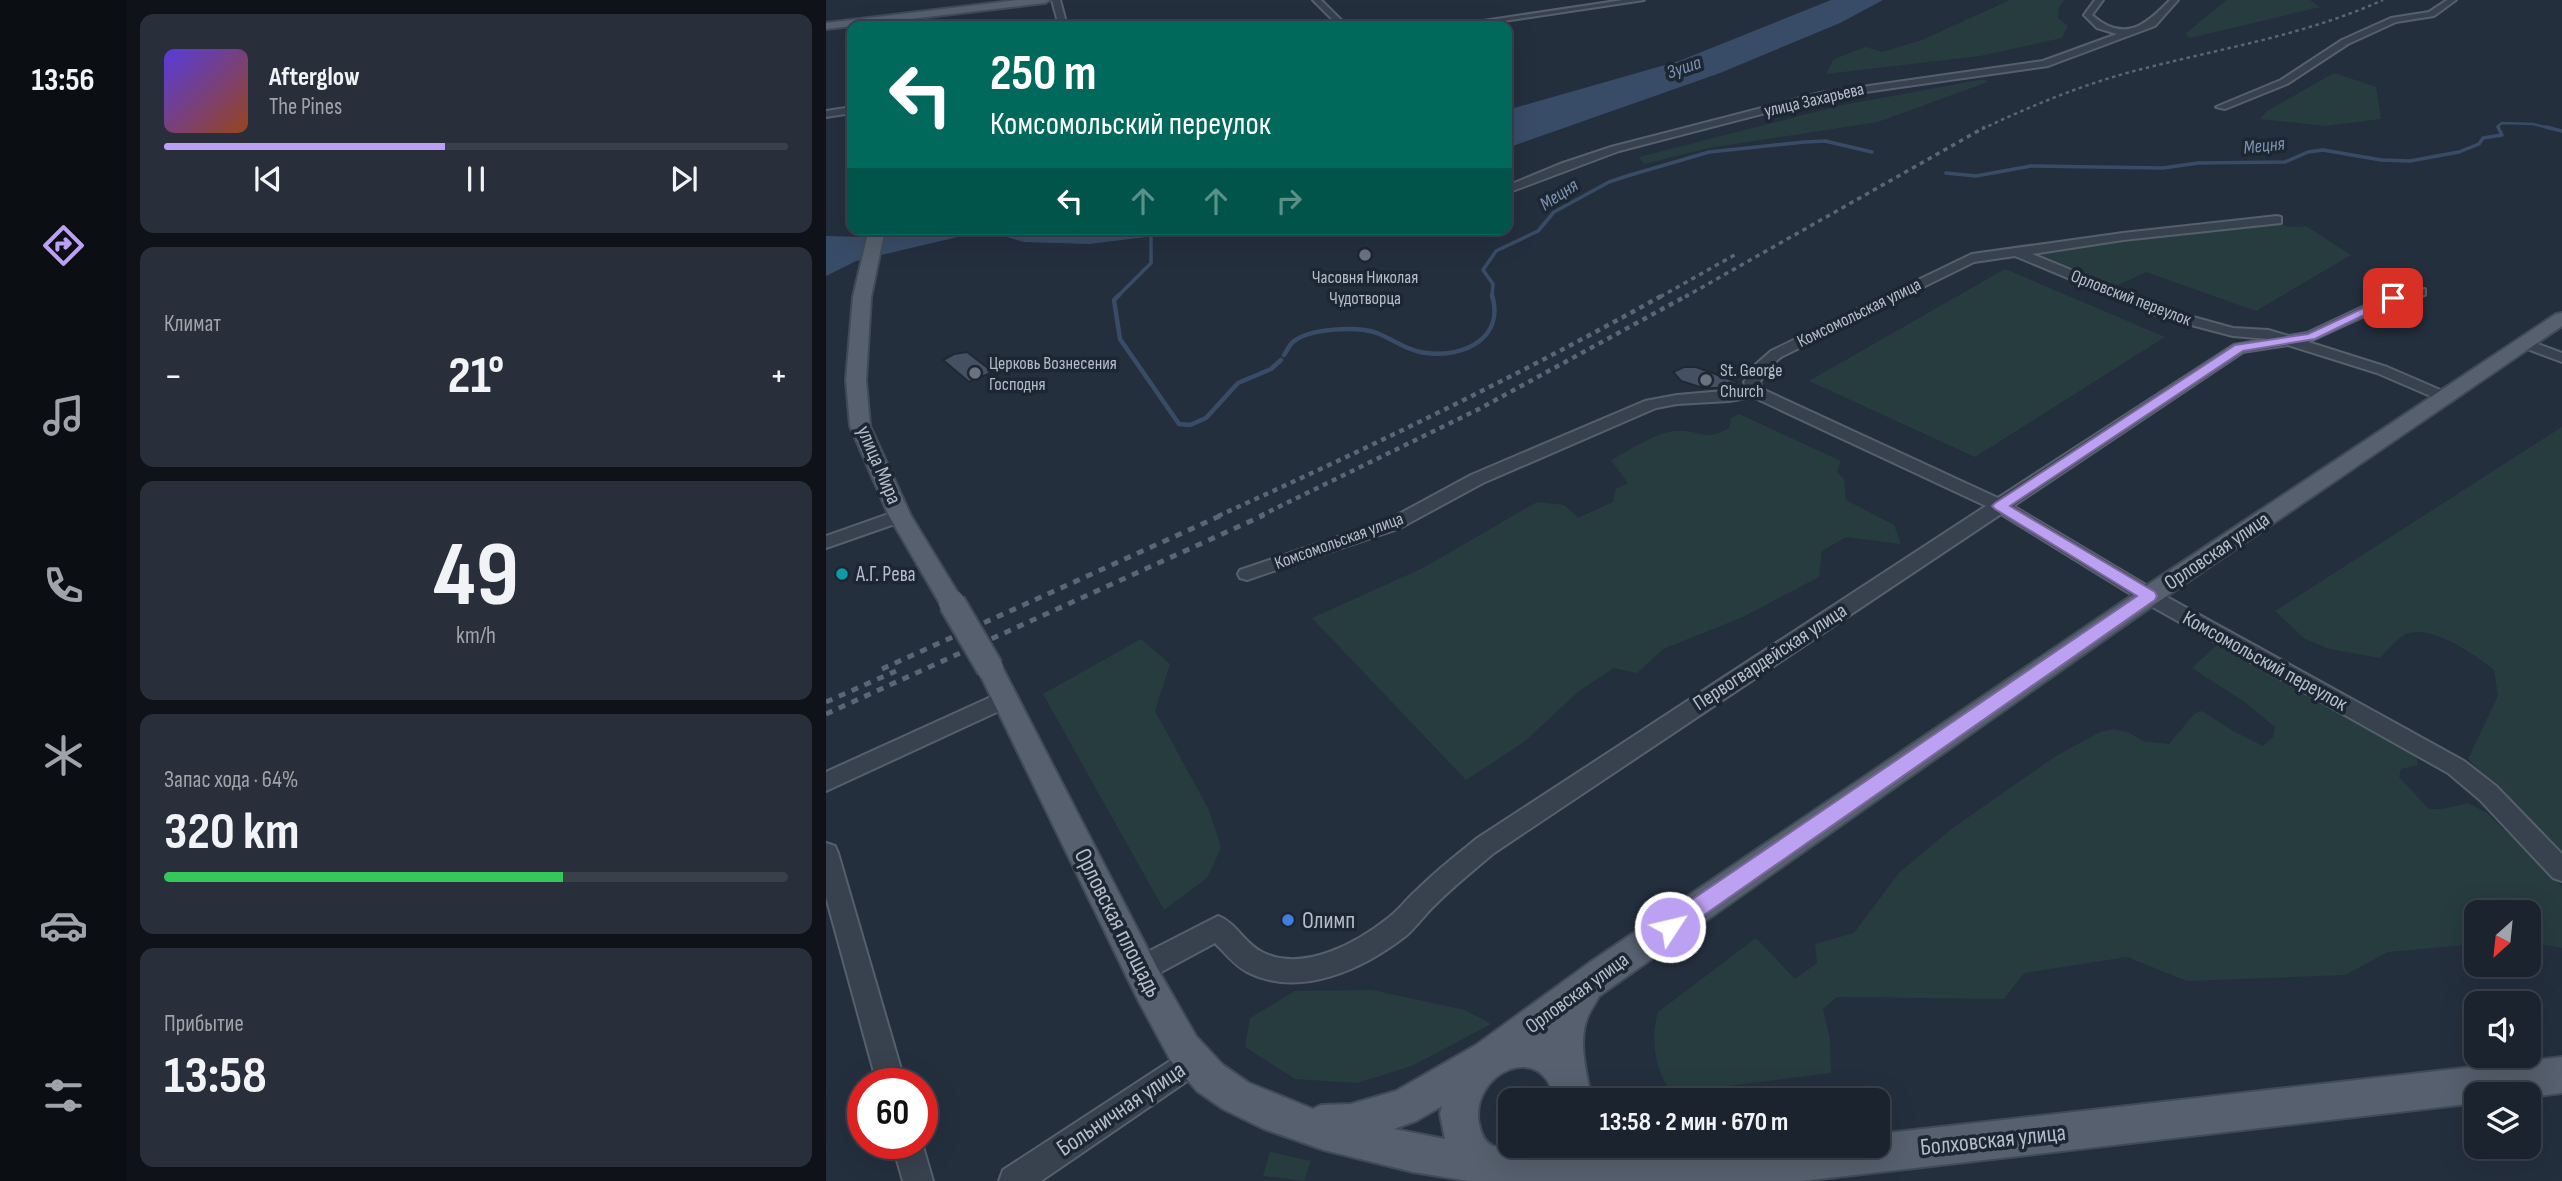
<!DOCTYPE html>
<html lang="ru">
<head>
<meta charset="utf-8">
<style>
  body { margin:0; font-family:"Sofia Sans Condensed",sans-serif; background:#282f3a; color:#f1f3f6; height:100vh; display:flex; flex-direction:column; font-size:26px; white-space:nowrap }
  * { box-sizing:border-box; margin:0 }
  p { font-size:23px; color:#a0a4aa }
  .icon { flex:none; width:38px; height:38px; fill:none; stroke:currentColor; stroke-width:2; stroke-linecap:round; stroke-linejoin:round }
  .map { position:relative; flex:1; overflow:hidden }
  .details { display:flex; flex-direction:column; gap:14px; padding:14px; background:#0f1319; width:700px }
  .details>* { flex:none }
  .banner { position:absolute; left:21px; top:21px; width:665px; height:214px; border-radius:14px; box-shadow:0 7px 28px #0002,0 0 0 2px #39404a; background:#00695c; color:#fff; overflow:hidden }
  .needle { width:46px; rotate:207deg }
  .fabs { position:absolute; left:1638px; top:900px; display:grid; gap:14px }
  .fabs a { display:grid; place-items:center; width:77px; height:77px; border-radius:14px; background:#1b232e; box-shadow:0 7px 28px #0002,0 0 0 2px #39404a; font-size:35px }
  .speed { position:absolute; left:21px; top:1068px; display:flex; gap:14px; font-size:35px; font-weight:700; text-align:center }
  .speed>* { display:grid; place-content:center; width:91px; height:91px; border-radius:50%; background:#1b232e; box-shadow:0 7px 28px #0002,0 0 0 2px #39404a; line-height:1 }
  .speed .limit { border:10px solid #d22; background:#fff; color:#111 }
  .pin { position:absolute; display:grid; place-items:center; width:60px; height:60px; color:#fff; margin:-30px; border-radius:14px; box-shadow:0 4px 10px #0006 }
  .me { position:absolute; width:77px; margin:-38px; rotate:55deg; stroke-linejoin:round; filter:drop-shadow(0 0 5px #0008) }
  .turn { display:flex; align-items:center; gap:24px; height:147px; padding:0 28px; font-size:32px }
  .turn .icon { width:91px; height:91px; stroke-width:2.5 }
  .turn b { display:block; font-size:49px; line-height:60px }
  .lanes { display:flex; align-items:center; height:66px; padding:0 28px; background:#0003; justify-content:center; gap:35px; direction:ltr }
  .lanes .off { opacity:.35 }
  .big { font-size:52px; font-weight:700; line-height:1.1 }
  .details .card { flex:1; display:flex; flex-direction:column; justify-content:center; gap:10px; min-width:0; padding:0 24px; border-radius:14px; background:#282f3a }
  .details .dial { align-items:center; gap:0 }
  .dial b { font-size:91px; line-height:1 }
  .song { display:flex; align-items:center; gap:21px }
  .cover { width:84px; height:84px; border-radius:10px; background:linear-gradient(135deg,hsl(250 70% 55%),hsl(20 70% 35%)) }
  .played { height:7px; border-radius:4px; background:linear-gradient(90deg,#bca0f2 45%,#39404a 45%) }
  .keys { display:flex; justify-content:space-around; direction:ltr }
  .heat { display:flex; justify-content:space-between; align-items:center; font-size:38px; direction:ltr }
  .charge { height:10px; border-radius:5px; background:linear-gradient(90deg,#34c759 64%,#39404a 0) }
  .trip { position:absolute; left:672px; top:1088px; width:392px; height:70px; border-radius:14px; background:#1b232e; box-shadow:0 7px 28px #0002,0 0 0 2px #39404a; font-weight:700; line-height:70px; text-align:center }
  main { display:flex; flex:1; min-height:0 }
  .menu { display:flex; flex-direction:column; width:126px; justify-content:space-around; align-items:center; background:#0b0e12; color:#a0a4aa }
  .menu .icon { width:49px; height:49px }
  .menu .current { color:#bca0f2 }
  .menu b { font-size:32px; color:#f1f3f6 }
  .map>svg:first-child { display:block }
</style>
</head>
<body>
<main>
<nav class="menu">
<b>13:56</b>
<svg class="icon current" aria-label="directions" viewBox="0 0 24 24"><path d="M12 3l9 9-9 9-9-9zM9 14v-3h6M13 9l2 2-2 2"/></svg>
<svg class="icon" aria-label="music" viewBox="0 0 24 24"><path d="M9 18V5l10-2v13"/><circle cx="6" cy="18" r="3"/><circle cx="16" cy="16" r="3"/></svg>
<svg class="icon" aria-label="phone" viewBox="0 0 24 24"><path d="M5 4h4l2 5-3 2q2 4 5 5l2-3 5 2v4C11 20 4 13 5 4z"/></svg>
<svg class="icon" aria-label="climate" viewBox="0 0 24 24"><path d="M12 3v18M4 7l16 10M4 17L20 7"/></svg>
<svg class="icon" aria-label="car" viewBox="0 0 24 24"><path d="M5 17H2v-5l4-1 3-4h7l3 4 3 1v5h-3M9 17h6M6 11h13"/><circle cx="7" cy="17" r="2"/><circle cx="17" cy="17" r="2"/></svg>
<svg class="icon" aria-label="filters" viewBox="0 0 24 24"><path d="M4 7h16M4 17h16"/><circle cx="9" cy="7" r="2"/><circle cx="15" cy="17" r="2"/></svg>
</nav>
<section class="details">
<div class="card">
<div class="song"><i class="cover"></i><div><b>Afterglow</b><p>The Pines</p></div></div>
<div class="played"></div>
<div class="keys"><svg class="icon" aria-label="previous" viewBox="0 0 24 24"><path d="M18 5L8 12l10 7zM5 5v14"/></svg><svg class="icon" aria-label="pause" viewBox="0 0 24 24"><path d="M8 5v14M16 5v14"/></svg><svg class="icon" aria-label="next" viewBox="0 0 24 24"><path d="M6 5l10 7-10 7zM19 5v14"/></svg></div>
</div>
<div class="card"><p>Климат</p>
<div class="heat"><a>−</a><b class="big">21°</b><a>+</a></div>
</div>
<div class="card dial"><b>49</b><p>km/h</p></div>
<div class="card"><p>Запас хода · 64%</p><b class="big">320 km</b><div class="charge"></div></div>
<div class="card"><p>Прибытие</p><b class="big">13:58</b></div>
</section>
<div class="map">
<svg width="1736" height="1181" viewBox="0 0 1736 1181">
  <rect width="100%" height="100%" fill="#242f3e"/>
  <!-- green -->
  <path fill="#263c3f" d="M1184 0H1238L1233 7 1232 18 1242 26 1236 38 1154 56 1000 74 1007 60 1013 57 1040 47 1056 52 1096 40Z
    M1401 0H1484L1494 7 1364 38 1359 34Z
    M1508 73 1550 87 1555 119 1499 126 1434 119 1441 111Z
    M1158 79 1162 82 1052 122 883 148 818 164 813 157 1017 105Z
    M1437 219 1464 227 1480 226 1525 255 1430 311 1320 272 1290 286 1190 249Z
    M1179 269 1339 337 1149 457 983 381Z
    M913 414 1015 461 1011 472 1018 479 1020 500 1068 525 1075 544 1020 537 996 551 993 577 917 617 837 649 811 673 788 668 753 691 698 742 640 780 486 618 597 568 711 502 738 505 752 518 787 502 790 489 802 483 785 460C802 451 832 431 850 431 873 429 878 443 903 428L905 418Z
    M1736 427V853L1642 759 1672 696 1668 670C1649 655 1604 622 1578 635 1570 639 1561 651 1554 658L1504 649 1479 639 1449 611Z
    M315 639 344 664 329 711 383 810 395 848 381 878 338 910 217 694Z
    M1394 642 1590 756 1592 765 1575 769 1573 777 1603 809H1617L1642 803 1661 813 1736 886V948L1703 942V912H1650V944L1562 952 1519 975 1361 981 1301 957 1198 973 1178 999 1011 997 997 1009 1004 1040 1005 1073 846 1093C829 1071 824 1039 832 1012L930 938 969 979 991 963 989 944 1028 933 1073 873 1124 830 1230 756 1274 732 1288 729 1304 733 1317 741 1343 744 1369 713 1376 711 1407 731 1437 746 1447 737 1449 727 1420 703 1366 668Z
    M546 990 639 1010 665 1024 586 1066 531 1083 469 1079 419 1047 424 1018 469 991Z
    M444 1152 485 1161 478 1181 437 1176Z"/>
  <!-- water -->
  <path fill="#394c67" d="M1005 0H1057L1014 23 894 73 681 148V110L853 61Z
    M80 229H386L263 244 198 242 170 234 140 235 30 261 0 276V236L38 237Z"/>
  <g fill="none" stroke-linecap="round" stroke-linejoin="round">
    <!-- stream-far2 -->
    <path stroke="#394c67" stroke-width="2.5" d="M1673 129 1672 126 1676 123 1707 124 1727 129"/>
    <!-- stream-far1 -->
    <path stroke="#394c67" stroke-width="3.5" d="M1720 127 1736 131
      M1120 173 1150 176 1205 166 1337 168 1372 163 1459 162 1482 152 1497 150 1555 160 1584 161 1633 152 1653 144 1657 138 1676 135 1672 127
      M291 297 325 263V229
      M666 297 667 284 657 270 670 251 712 231 728 212 783 182 801 176 883 152 979 142 999 141 1046 152"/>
    <!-- stream -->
    <path stroke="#394c67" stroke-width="4.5" d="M293 295 288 300 294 339 353 424 364 425 380 418 412 383 445 369 455 360
      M458 355C461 351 463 345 467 342 483 328 532 326 551 333 568 340 582 351 600 353 638 358 679 338 666 295"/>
  </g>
  <!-- building -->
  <path fill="#455162" stroke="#1f2835" stroke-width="2" d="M141 352 167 372 143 382 117 360 128 354Z
    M858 367H870L911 382 905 388H877L855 381 847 372Z"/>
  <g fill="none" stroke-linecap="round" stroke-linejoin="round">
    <defs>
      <path id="minor" d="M226 0H234L241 26H233Z
        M487 0H495L521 26H513Z
        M797 0H818L644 26H624Z
        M1269 0H1277L1266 15C1298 43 1319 26 1344 0H1352L1329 26 1222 66 997 98 793 151 681 193V186L734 164 785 147 994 93 1217 61 1291 34 1271 28 1258 15Z
        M1621 0H1630L1608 16 1570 22 1522 44 1461 84 1399 109 1390 107 1455 80 1516 40 1565 18 1603 12Z
        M26 107V113L0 117V111Z
        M1451 216 1455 217V223L1297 240 1206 254 1345 311 1407 328 1442 330 1463 336 1481 333 1562 295 1599 289V295L1571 301 1482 342 1561 367 1626 395 1629 398 1626 401H1616L1551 373 1462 345 1417 352 1187 506 1330 591 1638 761 1670 786 1736 854V881L1727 878 1654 800 1622 773 1316 601 1175 514 668 853C648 870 628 886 611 903 600 913 592 925 581 935 538 969 474 999 421 972 408 965 399 953 389 943L324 978 315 981 306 978 302 969 306 960 392 916C411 923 419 945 438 953 478 972 531 943 562 918 574 909 582 897 593 888 611 870 631 855 650 839L1160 506 927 397 903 401 851 404 830 408 657 483 574 528 421 580 414 578 412 574 414 570 562 520 645 475 819 401 851 395 921 389 918 382 929 365 945 351 1146 254 1297 233ZM1189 256 1335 317 1407 336 1443 339 1408 345 1172 498 936 389 934 382 940 370 955 357 1148 262Z
        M1701 340 1736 353V362L1696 347 1694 344Z
        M74 510 80 512 83 516 80 520 0 548V536Z
        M178 691 186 693 189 699 186 705 0 791V772Z
        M0 843 9 846 12 853 79 1083H51L0 897Z
        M367 1046 377 1050 381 1060 377 1070 215 1181H173L177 1170Z
        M66 1143H96L107 1181H77Z"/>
      <path id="major" d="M193 0H224L219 3 0 29V23Z
        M43 229H59L45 297 40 380 44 426 85 516 138 603 135 609 126 612 117 609 63 516 24 426 20 380 27 297Z
        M1736 313V326L1332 602 773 996C770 1003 765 1009 762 1016 751 1041 761 1076 766 1101H729C717 1037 643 1074 653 1124 655 1133 658 1142 667 1146 680 1151 731 1146 748 1146L745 1152 757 1153 754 1146H807L828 1155 860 1156 943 1146H1052V1134L1736 1057V1093L1703 1097V1094H1650V1103L976 1181H643L587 1172 498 1150 438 1129 397 1109 371 1091 345 1061 311 998 151 668 155 661 164 658 173 661 335 975 370 1036 397 1065 423 1083 487 1109 495 1105 525 1104 570 1091 650 1045 763 963 1314 590 1730 314ZM616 1106 614 1114 619 1139 568 1129 590 1121Z"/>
    </defs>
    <!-- minor casing -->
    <use href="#minor" stroke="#565f6c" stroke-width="4"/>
    <!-- major casing -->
    <use href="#major" stroke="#414a57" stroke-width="4"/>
    <!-- minor -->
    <use href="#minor" fill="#38414e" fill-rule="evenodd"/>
    <!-- major -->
    <use href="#major" fill="#56606e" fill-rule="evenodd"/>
    <!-- rail-far3 -->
    <path stroke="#5a6575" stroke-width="2.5" stroke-dasharray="3.5 3.5" stroke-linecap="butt" d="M1156 129C1207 105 1260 83 1316 69 1397 48 1479 35 1557 0"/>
    <!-- rail-far2 -->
    <path stroke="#5a6575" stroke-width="3.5" stroke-dasharray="4.5 4.5" stroke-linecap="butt" d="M834 297 912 253
      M859 297 1159 127"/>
    <!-- rail-far1 -->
    <path stroke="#5a6575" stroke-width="4.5" stroke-dasharray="5 5" stroke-linecap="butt" d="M392 516C543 448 692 376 837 295
      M434 516 653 409 862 295"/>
    <!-- rail -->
    <path stroke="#5a6575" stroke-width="5" stroke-dasharray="7 7" stroke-linecap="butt" d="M56 669 396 515
      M0 702 70 671
      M0 714 438 515"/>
    <defs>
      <path id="major-bridge" d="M126 603 164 668"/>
    </defs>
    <!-- major-bridge casing -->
    <use href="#major-bridge" stroke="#414a57" stroke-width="30" stroke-linecap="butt"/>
    <!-- major-bridge -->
    <use href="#major-bridge" stroke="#56606e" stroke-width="26"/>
  </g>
  <!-- route -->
  <path fill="#bca0f2" stroke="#7a689d" stroke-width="2" d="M1563 296 1573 298 1489 339 1417 351 1184 506 1329 592 1331 596 1329 600 851 934 844 936 836 934 833 927 836 920 1311 596 1169 509 1166 506 1169 503 1409 345 1482 334Z"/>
  <!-- markers -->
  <g fill="#6b7280" stroke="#1d2633" stroke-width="2.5">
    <circle cx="539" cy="255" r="7"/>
    <circle cx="149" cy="373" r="7"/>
    <circle cx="880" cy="380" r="7"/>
  </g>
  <circle fill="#0f9aa8" stroke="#1d2633" stroke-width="2.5" cx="16" cy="574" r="7"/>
  <circle fill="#3f7fe0" stroke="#1d2633" stroke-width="2.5" cx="462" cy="920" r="7"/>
  <g text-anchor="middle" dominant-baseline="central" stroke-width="7" stroke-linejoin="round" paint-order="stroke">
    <!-- far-street labels -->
    <g font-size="18" fill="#b4bcc9" stroke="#1d2633">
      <text transform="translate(988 100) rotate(-13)">улица Захарьева</text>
      <text transform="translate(1305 298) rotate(21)">Орловский переулок</text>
      <text transform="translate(1033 313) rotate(-26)">Комсомольская улица</text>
      <text transform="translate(513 541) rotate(-20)">Комсомольская улица</text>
    </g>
    <!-- far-poi labels -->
    <g font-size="18" fill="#b4bcc9" stroke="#1d2633" text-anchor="start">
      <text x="539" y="277" text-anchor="middle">Часовня Николая<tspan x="539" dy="21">Чудотворца</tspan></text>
      <text x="163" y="363">Церковь Вознесения<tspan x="163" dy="21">Господня</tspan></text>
      <text x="894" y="370">St. George<tspan x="894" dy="21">Church</tspan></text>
    </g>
    <!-- far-water labels -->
    <g font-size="19" font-style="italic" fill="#7c92b1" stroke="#1d2633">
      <text transform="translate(858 68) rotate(-19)">Зуша</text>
      <text transform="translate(1438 146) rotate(-6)">Мецня</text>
      <text transform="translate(733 195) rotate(-33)">Мецня</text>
    </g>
    <!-- street labels -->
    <g font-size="21" fill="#b4bcc9" stroke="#1d2633">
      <text transform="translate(53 465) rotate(67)">улица Мира</text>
      <text transform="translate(1391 551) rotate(-34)">Орловская улица</text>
      <text transform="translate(944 657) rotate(-33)">Первогвардейская улица</text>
      <text transform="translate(1439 661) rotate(29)">Комсомольский переулок</text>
      <text transform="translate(751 993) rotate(-36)">Орловская улица</text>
    </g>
    <!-- poi labels -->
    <g font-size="21" fill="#b4bcc9" stroke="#1d2633" text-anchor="start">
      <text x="30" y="574">А.Г. Рева</text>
    </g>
    <!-- near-poi labels -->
    <g font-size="24" fill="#b4bcc9" stroke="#1d2633" text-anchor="start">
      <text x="476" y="920">Олимп</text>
    </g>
    <!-- near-street labels -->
    <g font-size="24" fill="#b4bcc9" stroke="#1d2633">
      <text transform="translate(292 923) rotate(63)">Орловская площадь</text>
      <text transform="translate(295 1109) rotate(-34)">Больничная улица</text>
      <text transform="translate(1167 1140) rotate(-6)">Болховская улица</text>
    </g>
  </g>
</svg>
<div class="fabs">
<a><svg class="needle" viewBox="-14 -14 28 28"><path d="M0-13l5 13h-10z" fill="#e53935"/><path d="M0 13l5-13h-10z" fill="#a0a4aa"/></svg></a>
<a><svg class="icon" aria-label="sound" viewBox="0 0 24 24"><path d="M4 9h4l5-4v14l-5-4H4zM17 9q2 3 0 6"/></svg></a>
<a><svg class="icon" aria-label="layers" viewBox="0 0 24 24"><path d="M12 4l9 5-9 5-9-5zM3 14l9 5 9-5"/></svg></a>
</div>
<div class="speed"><div class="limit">60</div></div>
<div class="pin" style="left:1567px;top:298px;background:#d93025"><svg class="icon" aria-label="arrive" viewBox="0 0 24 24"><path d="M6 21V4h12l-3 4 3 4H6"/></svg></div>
<svg class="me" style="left:844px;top:927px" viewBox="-20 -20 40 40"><circle r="17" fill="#bca0f2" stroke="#fff" stroke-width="3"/><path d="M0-11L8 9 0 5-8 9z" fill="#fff"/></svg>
<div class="trip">13:58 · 2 мин · 670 m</div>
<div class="banner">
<div class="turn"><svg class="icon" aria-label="left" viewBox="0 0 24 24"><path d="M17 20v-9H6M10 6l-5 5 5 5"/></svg><div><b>250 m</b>Комсомольский переулок</div></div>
<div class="lanes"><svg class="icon" aria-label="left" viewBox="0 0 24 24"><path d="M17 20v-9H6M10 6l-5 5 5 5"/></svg><svg class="icon off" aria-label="ahead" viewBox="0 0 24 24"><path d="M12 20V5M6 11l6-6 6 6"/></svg><svg class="icon off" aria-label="ahead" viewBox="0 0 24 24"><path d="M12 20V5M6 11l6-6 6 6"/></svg><svg class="icon off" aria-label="right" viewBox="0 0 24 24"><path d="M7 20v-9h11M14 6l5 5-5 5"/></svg></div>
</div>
</div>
</main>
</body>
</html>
